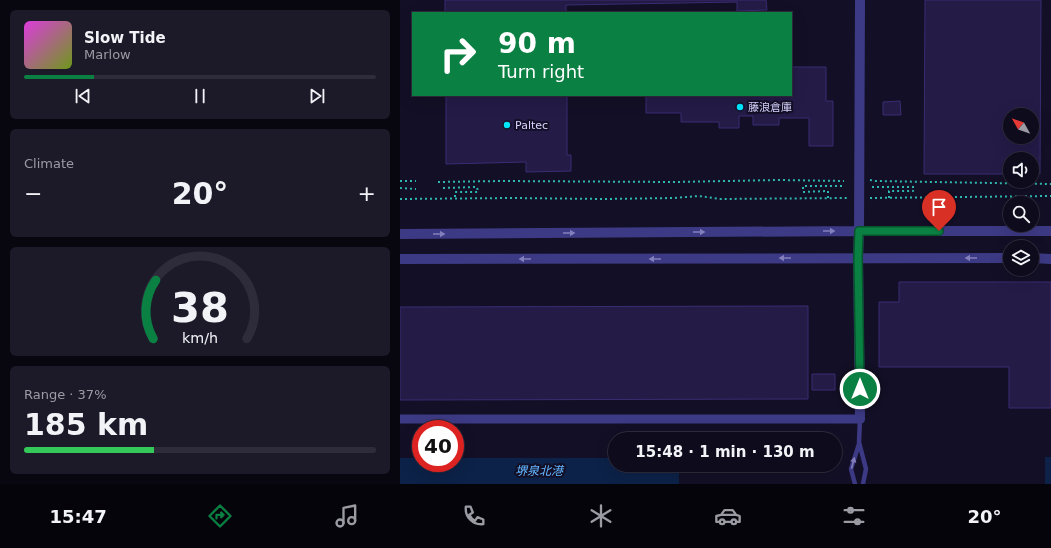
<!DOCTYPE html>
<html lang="en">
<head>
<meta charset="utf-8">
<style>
  body { margin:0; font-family:"DejaVu Sans","Noto Sans JP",sans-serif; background:#1c1929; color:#f1f3f6; height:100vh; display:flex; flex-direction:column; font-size:15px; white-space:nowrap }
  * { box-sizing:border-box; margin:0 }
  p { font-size:13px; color:#9b9ba3 }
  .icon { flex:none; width:22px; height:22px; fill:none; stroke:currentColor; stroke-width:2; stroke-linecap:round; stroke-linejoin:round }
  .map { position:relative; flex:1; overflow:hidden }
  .panel { display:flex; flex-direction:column; gap:10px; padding:10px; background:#08060f; width:400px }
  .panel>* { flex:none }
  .top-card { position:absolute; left:12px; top:12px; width:380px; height:84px; border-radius:0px; box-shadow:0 4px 16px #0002,0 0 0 1px #2e2b3b; background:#0b8043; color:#fff; overflow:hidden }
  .needle { width:26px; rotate:310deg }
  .buttons { position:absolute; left:603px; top:108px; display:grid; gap:8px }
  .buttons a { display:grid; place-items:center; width:36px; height:36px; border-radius:50%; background:#0e0b1c; box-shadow:0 4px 16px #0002,0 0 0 1px #2e2b3b; font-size:20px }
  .speed { position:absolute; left:12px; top:420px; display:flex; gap:8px; font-size:20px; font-weight:700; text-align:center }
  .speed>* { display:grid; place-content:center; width:52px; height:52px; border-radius:50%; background:#0e0b1c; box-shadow:0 4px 16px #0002,0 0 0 1px #2e2b3b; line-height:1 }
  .speed .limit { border:6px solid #d22; background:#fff; color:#111 }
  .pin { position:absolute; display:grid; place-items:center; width:34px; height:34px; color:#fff; margin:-41px -17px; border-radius:50% 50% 50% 0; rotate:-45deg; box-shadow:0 0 4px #0007 }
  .pin .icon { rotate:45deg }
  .me { position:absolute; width:44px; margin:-22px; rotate:0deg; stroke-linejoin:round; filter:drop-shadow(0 0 3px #0008) }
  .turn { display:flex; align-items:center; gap:14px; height:84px; padding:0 20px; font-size:18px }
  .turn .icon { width:52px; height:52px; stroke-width:2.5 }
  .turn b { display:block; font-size:28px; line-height:34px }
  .big { font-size:30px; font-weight:600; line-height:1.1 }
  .panel .widget { flex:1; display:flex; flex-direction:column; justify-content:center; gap:6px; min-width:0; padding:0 14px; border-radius:6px; background:#1c1929 }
  .panel .dial { align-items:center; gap:0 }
  .dial svg { height:104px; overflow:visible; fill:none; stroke:#2e2b3b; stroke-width:7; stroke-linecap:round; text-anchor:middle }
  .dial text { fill:#f1f3f6; stroke:none }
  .song { display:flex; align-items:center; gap:12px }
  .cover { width:48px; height:48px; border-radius:6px; background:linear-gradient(135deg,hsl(300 70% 55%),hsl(80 70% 35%)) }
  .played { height:4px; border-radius:2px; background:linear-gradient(90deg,#0b8043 20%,#2e2b3b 20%) }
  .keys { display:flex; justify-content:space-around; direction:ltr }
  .heat { display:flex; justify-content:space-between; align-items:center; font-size:22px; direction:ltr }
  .charge { height:6px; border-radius:3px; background:linear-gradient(90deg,#34c759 37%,#2e2b3b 0) }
  .trip { position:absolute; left:208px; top:432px; width:234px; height:40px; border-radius:20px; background:#0e0b1c; box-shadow:0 4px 16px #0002,0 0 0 1px #2e2b3b; font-weight:600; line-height:40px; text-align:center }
  .dock { display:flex; height:64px; justify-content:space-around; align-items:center; background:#06040b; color:#9b9ba3 }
  .dock .icon { width:28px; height:28px }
  .dock .active { color:#0b8043 }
  .dock b { font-size:18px; color:#f1f3f6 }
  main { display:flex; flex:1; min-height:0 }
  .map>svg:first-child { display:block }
</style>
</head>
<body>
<main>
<section class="panel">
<div class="widget">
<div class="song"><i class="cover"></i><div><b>Slow Tide</b><p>Marlow</p></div></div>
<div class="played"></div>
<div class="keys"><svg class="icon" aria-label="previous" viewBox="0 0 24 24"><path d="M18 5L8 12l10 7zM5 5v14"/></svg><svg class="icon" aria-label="pause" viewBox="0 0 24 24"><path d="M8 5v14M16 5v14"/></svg><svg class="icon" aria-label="next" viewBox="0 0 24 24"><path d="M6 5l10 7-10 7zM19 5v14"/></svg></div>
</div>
<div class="widget"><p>Climate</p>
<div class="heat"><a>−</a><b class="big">20°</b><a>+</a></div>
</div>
<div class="widget dial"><svg viewBox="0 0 100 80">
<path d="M14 69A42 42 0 1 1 86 69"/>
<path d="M14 69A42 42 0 0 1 16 24" stroke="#0b8043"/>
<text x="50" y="56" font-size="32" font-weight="700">38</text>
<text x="50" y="72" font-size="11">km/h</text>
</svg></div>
<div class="widget"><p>Range · 37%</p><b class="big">185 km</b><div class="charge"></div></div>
</section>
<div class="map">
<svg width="651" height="484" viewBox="0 0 651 484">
  <rect width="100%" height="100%" fill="#130f26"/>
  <!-- water -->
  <path fill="#0c2248" d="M645 457H651V484H645Z
    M0 458H21V463H55V458H215V465H279V484H0Z"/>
  <!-- building -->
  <path fill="#241b47" stroke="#3b2d73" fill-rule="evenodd" d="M45 0H366L367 10 337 11V2L166 5V13H45Z
    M525 0H641L640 174H632V159H610V174H524ZM610 115H632V137H610Z
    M391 67H426V101H433V146H409V118H379V125H353V116H339V128H319V122H281V113H246V95H391Z
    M46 95H167V155H171V171L126 172V162L46 164Z
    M500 101 501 115H483V102Z
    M499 282H651V408H609V367H479V302H499Z
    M408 306V399L0 400V307Z
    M412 374H435V390H412Z"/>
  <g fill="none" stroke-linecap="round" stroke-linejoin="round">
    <!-- path -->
    <path stroke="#2fb8b0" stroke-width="2" stroke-dasharray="2 3" stroke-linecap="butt" d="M470 180 475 181 651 184
      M0 181H16
      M38 182 101 181 274 182 379 180 444 181
      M472 187H514L513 191H489V198
      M0 188 16 189
      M43 188 77 187 78 192H55V199
      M428 198V191L403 192V186H443
      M470 198 651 196
      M0 199 112 198 204 199 274 198 299 196 320 199 448 198"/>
    <!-- service -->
    <path stroke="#3d3a85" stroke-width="4.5" d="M460 419 459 442 466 469 463 484
      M455 484 451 469 459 444"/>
    <!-- minor -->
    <path stroke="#3d3a85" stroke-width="9" d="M0 419H460"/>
    <!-- tertiary -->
    <path stroke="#3d3a85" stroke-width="10" d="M460 0 459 231 458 258 460 419
      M0 234 459 231H651
      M632 258 651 259
      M0 259 610 258"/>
  </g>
  <!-- one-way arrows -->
  <defs><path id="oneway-solid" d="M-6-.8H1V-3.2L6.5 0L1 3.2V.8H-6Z"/></defs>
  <g fill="#837fbc">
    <use href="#oneway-solid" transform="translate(429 231)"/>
    <use href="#oneway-solid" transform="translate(299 232)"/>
    <use href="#oneway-solid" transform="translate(169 233)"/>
    <use href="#oneway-solid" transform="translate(39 234)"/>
    <use href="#oneway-solid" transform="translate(385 258) rotate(180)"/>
    <use href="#oneway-solid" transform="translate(571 258) rotate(-180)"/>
    <use href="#oneway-solid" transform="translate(125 259) rotate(180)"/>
    <use href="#oneway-solid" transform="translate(255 259) rotate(180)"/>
    <use href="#oneway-solid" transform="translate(453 463) rotate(-75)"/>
  </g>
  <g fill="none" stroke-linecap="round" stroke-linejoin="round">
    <defs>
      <path id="route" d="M460 389 458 258 459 231H539"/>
    </defs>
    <!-- route casing -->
    <use href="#route" stroke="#07532c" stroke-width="10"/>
    <!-- route -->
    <use href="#route" stroke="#0b8043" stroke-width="7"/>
  </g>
  <!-- markers -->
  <g fill="#00e5ff" stroke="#130f26" stroke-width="1.5">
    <circle cx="340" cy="107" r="4"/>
    <circle cx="107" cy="125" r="4"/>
  </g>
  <g text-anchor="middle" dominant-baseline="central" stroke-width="4" stroke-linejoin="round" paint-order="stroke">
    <!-- poi labels -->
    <g font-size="11" fill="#d9d4ff" stroke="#130f26" text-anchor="start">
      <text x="348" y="107">藤浪倉庫</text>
      <text x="115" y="125">Paltec</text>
    </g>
    <!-- water labels -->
    <g font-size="12" font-style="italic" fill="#62b6ff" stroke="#130f26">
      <text x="139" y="471">堺泉北港</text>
    </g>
  </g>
</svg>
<div class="buttons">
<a><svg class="needle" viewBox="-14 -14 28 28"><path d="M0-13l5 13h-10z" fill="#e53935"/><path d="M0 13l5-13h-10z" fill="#9b9ba3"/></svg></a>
<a><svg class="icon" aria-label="sound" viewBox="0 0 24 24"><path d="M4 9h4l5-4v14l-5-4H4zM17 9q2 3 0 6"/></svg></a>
<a><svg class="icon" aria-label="search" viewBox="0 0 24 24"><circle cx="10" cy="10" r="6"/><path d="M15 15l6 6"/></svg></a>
<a><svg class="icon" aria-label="layers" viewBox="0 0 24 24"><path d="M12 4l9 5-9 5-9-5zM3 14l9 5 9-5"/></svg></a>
</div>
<div class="speed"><div class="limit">40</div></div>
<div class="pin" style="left:539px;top:231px;background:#d93025"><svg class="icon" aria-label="arrive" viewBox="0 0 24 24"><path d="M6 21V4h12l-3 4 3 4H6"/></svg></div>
<svg class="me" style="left:460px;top:389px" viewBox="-20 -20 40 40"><circle r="17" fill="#0b8043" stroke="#fff" stroke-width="3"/><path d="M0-11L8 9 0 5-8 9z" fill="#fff"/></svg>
<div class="trip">15:48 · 1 min · 130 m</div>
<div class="top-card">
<div class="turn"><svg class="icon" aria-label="right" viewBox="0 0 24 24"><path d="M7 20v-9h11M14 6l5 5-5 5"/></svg><div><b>90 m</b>Turn right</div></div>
</div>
</div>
</main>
<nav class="dock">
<b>15:47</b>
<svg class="icon active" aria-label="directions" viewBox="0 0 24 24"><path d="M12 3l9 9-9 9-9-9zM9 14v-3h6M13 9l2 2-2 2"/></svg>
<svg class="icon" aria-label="music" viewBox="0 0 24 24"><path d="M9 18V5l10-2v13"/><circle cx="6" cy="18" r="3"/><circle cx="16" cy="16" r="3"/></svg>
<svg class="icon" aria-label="phone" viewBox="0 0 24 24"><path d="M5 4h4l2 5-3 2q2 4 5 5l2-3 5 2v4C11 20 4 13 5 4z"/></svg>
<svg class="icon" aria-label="climate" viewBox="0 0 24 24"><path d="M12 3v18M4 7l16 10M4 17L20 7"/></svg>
<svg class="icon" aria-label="car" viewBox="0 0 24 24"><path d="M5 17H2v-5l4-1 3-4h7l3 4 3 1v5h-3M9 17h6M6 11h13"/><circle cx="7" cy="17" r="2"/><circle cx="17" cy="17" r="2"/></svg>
<svg class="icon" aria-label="filters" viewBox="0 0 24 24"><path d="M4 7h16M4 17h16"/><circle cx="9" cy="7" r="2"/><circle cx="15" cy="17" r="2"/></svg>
<b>20°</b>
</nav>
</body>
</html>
